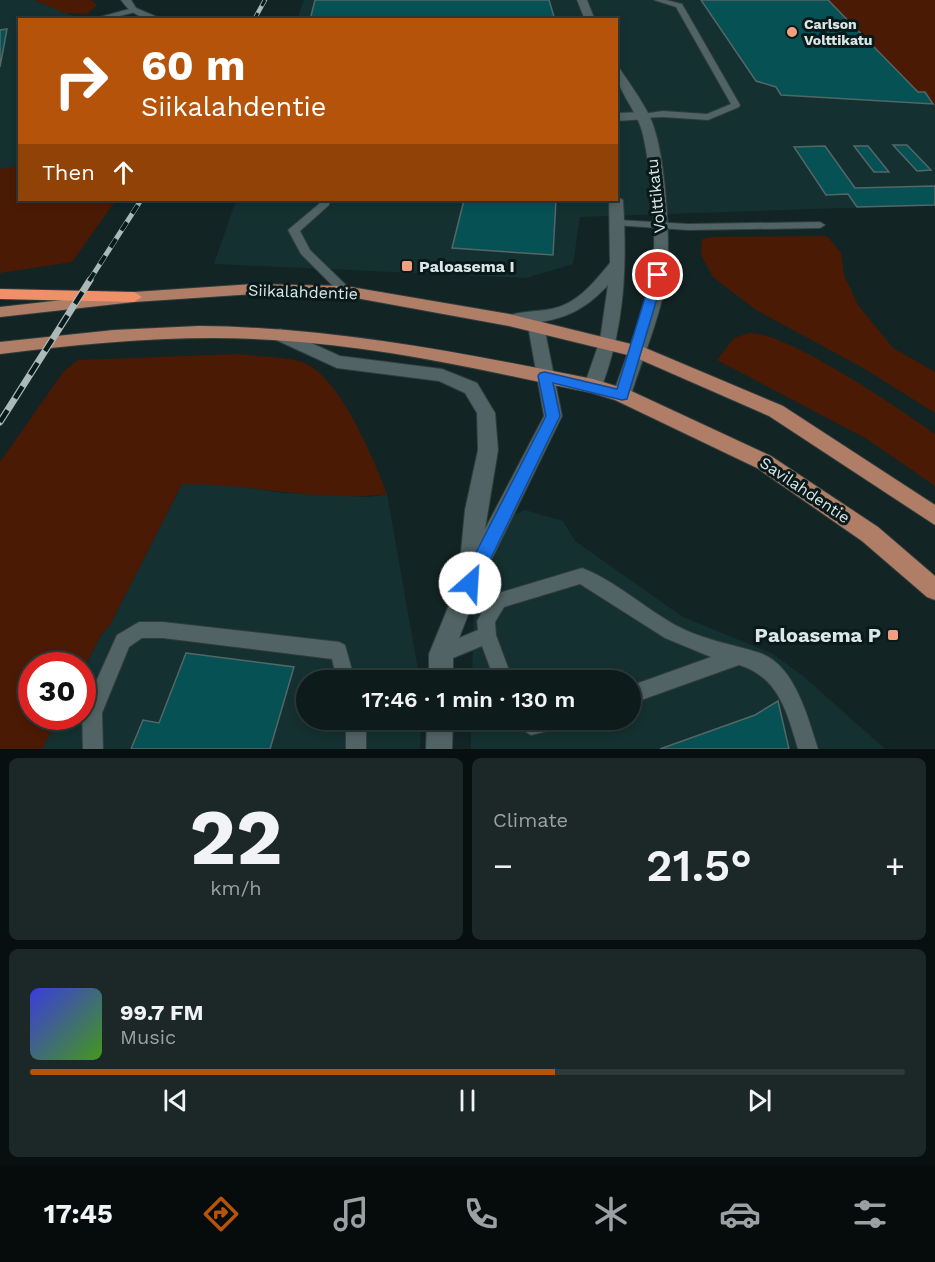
<!DOCTYPE html>
<html lang="en">
<head>
<meta charset="utf-8">
<style>
  body { margin:0; font-family:"Work Sans",sans-serif; background:#1c2828; color:#f1f3f6; height:100vh; display:flex; flex-direction:column; font-size:22px; white-space:nowrap }
  * { box-sizing:border-box; margin:0 }
  p { font-size:20px; color:#9ba1a3 }
  .icon { flex:none; width:33px; height:33px; fill:none; stroke:currentColor; stroke-width:2; stroke-linecap:round; stroke-linejoin:round }
  .map { position:relative; height:749px; overflow:hidden }
  .sheet { display:flex; flex-direction:column; gap:9px; padding:9px; background:#080f0f; flex:1 }
  .sheet>* { flex:none }
  .top-card { position:absolute; left:18px; top:18px; width:600px; height:183px; border-radius:0px; box-shadow:0 3px 9px #0003,0 0 0 2px #2e393a; background:#b45309; color:#fff; overflow:hidden }
  .speed { position:absolute; left:18px; top:652px; display:flex; gap:12px; font-size:30px; font-weight:700; text-align:center }
  .speed>* { display:grid; place-content:center; width:78px; height:78px; border-radius:50%; background:#0e1b1b; box-shadow:0 3px 9px #0003,0 0 0 2px #2e393a; line-height:1 }
  .speed .limit { border:9px solid #d22; background:#fff; color:#111 }
  .pin { position:absolute; display:grid; place-items:center; width:51px; height:51px; color:#fff; margin:-26px; border:3px solid #fff; border-radius:50%; box-shadow:0 2px 6px #0007 }
  .me { position:absolute; width:66px; margin:-33px; rotate:26deg; stroke-linejoin:round; filter:drop-shadow(0 0 4px #0008) }
  .turn { display:flex; align-items:center; gap:21px; height:126px; padding:0 24px; font-size:27px }
  .turn .icon { width:78px; height:78px; stroke-width:2.5 }
  .turn b { display:block; font-size:42px; line-height:51px }
  .then { display:flex; align-items:center; height:57px; padding:0 24px; background:#0003; gap:12px; font-size:22px }
  .big { font-size:45px; font-weight:600; line-height:1.1 }
  .sheet .tile { flex:1; display:flex; flex-direction:column; justify-content:center; gap:9px; min-width:0; padding:0 21px; border-radius:9px; background:#1c2828 }
  .sheet .dial { align-items:center; gap:0 }
  .dial b { font-size:78px; line-height:1 }
  .song { display:flex; align-items:center; gap:18px }
  .cover { width:72px; height:72px; border-radius:9px; background:linear-gradient(135deg,hsl(240 70% 55%),hsl(100 70% 35%)) }
  .played { height:6px; border-radius:3px; background:linear-gradient(90deg,#b45309 60%,#2e393a 60%) }
  .keys { display:flex; justify-content:space-around; direction:ltr }
  .heat { display:flex; justify-content:space-between; align-items:center; font-size:33px; direction:ltr }
  .sheet .tiles { flex:1; display:grid; gap:9px; grid-template-columns:1fr 1fr }
  .tile:last-child { grid-column:span 2 }
  .trip { position:absolute; left:296px; top:670px; width:345px; height:60px; border-radius:30px; background:#0e1b1b; box-shadow:0 3px 9px #0003,0 0 0 2px #2e393a; font-weight:600; line-height:60px; text-align:center }
  .tabs { display:flex; height:96px; justify-content:space-around; align-items:center; background:#060b0b; color:#9ba1a3 }
  .tabs .icon { width:42px; height:42px }
  .tabs .current { color:#b45309 }
  .tabs b { font-size:27px; color:#f1f3f6 }
  .map>svg:first-child { display:block }
</style>
</head>
<body>
<div class="map">
<svg width="935" height="749" viewBox="0 0 935 749">
  <rect width="100%" height="100%" fill="#132424"/>
  <!-- built -->
  <path fill="#153030" d="M0 0H34L81 19 20 20V200L0 227Z
    M304 0H861L935 69V205L580 217 573 264 526 278 214 264 236 200H616V20L297 19Z
    M182 484H223L284 493 370 497 387 494 420 681H306V720H421L420 749H42L59 717H82L83 670 101 635 110 625Z
    M525 510 563 521 575 541 683 617 773 654 803 676 885 749H471V720H630V681H472L476 532Z"/>
  <!-- green -->
  <path fill="#4b1a04" d="M34 0H91L97 5 87 14 65 13Z
    M828 0H935V105L925 92H918Z
    M19 166 20 200H116L72 262 0 273V169Z
    M827 236 841 253 844 275 858 305 893 348 935 372V413L865 369 756 310 713 277 701 255 702 239 712 237Z
    M749 333C787 332 900 409 935 434V486L867 439 717 360 734 338Z
    M238 354C258 357 283 356 302 362 339 375 374 459 387 494 319 503 250 483 182 484L110 625 101 635 83 670 82 666H32V717H59L42 749H0V462L64 371 78 360Z"/>
  <!-- building -->
  <path fill="#065153" stroke="#546667" stroke-width="1.5" d="M315 0H549L555 20H310Z
    M701 0H828L918 92H925L933 104 781 95 776 87 756 81Z
    M7 29 0 67V30Z
    M893 145H907L931 170 917 171Z
    M825 146 855 188 935 186V205L857 207 848 194 826 195 794 147Z
    M854 146H868L889 172H874Z
    M464 200H556L553 255 452 248Z
    M186 653 294 667 270 749H131L143 720 159 723Z
    M778 701 789 749H660L755 715Z"/>
  <g fill="none" stroke-linecap="round" stroke-linejoin="round">
    <defs>
      <path id="lane" d="M654 0H666L682 4 740 105 739 107 708 120 663 117 641 118V114L663 111 707 114 731 104 676 7Z
        M133 8H136V12L103 20H89Z
        M320 200H330L329 205 300 231 310 250 349 288 351 291 349 294H341L301 254 288 230 319 204Z
        M618 220 688 224 820 222 825 225 820 228 688 230 614 225 613 223Z
        M582 568C614 580 646 609 677 626 703 640 732 644 760 653 795 665 808 718 818 749H798C787 713 779 677 739 665L630 704V686L711 657 665 638 580 584 504 607 495 622 496 635 513 681H495L482 646 441 663 435 660 432 654 435 648 478 630 477 621 492 595Z
        M139 622H163L339 642 345 645 355 681H337L332 659 163 638H142L129 647 102 713 103 749H83L82 713 85 706 117 635Z
        M346 720H366V749H346Z
        M514 720H568L565 727 531 735 517 727Z"/>
      <path id="street" d="M121 0H131L136 8 164 20C145 20 132 16 121 0Z
        M644 112 650 116 648 119 616 121V113Z
        M536 320 544 326 562 416 481 581 453 654V681H429V654L458 583 465 510 478 450 477 413 465 393 439 381 337 368 274 339 271 335 280 329 340 356 442 369 477 383 495 413 498 450 485 529 544 416 528 326Z
        M427 720H453L452 749H426Z"/>
      <path id="secondary" d="M577 0H587L595 20H585Z
        M616 68 620 69C630 84 641 99 649 115 666 148 672 249 665 286 658 323 642 359 631 395L629 400H615L613 395C627 352 647 308 653 263 657 232 650 166 643 135 638 110 616 92 616 68Z
        M616 196 623 200C627 265 625 325 602 386L599 391H587L584 386 600 340 608 285C578 318 552 322 509 326L501 320C507 311 543 312 555 308 579 302 595 281 610 263L609 200H616Z"/>
      <path id="primary" d="M254 284 345 286 509 314 643 347 783 406 935 505V525L769 416 632 356 509 326 345 296 254 294 134 302 0 317V307L134 292Z
        M199 326C333 327 462 353 593 379L629 390 771 456 878 527 935 576V600L927 597 862 541 757 468 615 400 592 393C487 371 381 346 273 340 181 334 91 343 0 354V342L114 330Z"/>
      <path id="highway" d="M0 289 134 292 142 297 134 302 0 299Z"/>
    </defs>
    <!-- lane casing -->
    <use href="#lane" stroke="#313d3d" stroke-width="2"/>
    <!-- street casing -->
    <use href="#street" stroke="#313d3d" stroke-width="2"/>
    <!-- secondary casing -->
    <use href="#secondary" stroke="#313d3d" stroke-width="2"/>
    <!-- primary casing -->
    <use href="#primary" stroke="#313d3d" stroke-width="2"/>
    <!-- highway casing -->
    <use href="#highway" stroke="#313d3d" stroke-width="2"/>
    <!-- lane -->
    <use href="#lane" fill="#516364" fill-rule="evenodd"/>
    <!-- street -->
    <use href="#street" fill="#516364" fill-rule="evenodd"/>
    <!-- secondary -->
    <use href="#secondary" fill="#516364" fill-rule="evenodd"/>
    <!-- primary -->
    <use href="#primary" fill="#b07e67" fill-rule="evenodd"/>
    <!-- highway -->
    <use href="#highway" fill="#f09069" fill-rule="evenodd"/>
    <defs>
      <path id="rail-far2" d="M254 20 265 0"/>
      <path id="rail-far1" d="M89 281 141 200"/>
      <path id="rail" d="M0 422 90 280"/>
    </defs>
    <!-- rail-far2 casing -->
    <use href="#rail-far2" stroke="#acb9b9" stroke-width="4.5"/>
    <!-- rail-far1 casing -->
    <use href="#rail-far1" stroke="#acb9b9" stroke-width="5"/>
    <!-- rail casing -->
    <use href="#rail" stroke="#acb9b9" stroke-width="7"/>
    <!-- rail-far2 -->
    <use href="#rail-far2" stroke="#0a1a1b" stroke-width="3" stroke-dasharray="8" stroke-linecap="butt"/>
    <!-- rail-far1 -->
    <use href="#rail-far1" stroke="#0a1a1b" stroke-width="4" stroke-dasharray="10" stroke-linecap="butt"/>
    <!-- rail -->
    <use href="#rail" stroke="#0a1a1b" stroke-width="4.5" stroke-dasharray="14" stroke-linecap="butt"/>
  </g>
  <!-- route -->
  <path fill="#1a73e8" stroke="#114b97" stroke-width="1.5" d="M658 271 664 275 627 399 622 400 553 383 560 416 476 589 470 591 463 589 461 583 463 578 546 416 538 376 540 373 545 372 617 389 652 275Z"/>
  <!-- markers -->
  <g fill="#f2a07f" stroke="#0a1a1b" stroke-width="2">
    <circle cx="792" cy="32" r="6"/>
    <rect x="401" y="260" width="12" height="12" rx="3"/>
    <rect x="887" y="629" width="12" height="12" rx="3"/>
  </g>
  <g text-anchor="middle" dominant-baseline="central" stroke-width="6" stroke-linejoin="round" paint-order="stroke">
    <!-- far-poi labels -->
    <g font-size="14" font-weight="bold" fill="#dbe6e6" stroke="#0a1a1b" text-anchor="start">
      <text x="804" y="24">Carlson<tspan x="804" dy="16">Volttikatu</tspan></text>
    </g>
    <!-- street labels -->
    <g font-size="16" fill="#dbe6e6" stroke="#0a1a1b">
      <text transform="translate(656 196) rotate(-96)">Volttikatu</text>
      <text transform="translate(303 292) rotate(2)">Siikalahdentie</text>
      <text transform="translate(805 490) rotate(34)">Savilahdentie</text>
    </g>
    <!-- poi labels -->
    <g font-size="16" font-weight="bold" fill="#dbe6e6" stroke="#0a1a1b" text-anchor="start">
      <text x="419" y="266">Paloasema I</text>
    </g>
    <!-- near-poi labels -->
    <g font-size="20" font-weight="bold" fill="#dbe6e6" stroke="#0a1a1b" text-anchor="end">
      <text x="881" y="635">Paloasema P</text>
    </g>
  </g>
</svg>
<div class="speed"><div class="limit">30</div></div>
<div class="pin" style="left:658px;top:275px;background:#d93025"><svg class="icon" aria-label="arrive" viewBox="0 0 24 24"><path d="M6 21V4h12l-3 4 3 4H6"/></svg></div>
<svg class="me" style="left:470px;top:583px" viewBox="-20 -20 40 40"><circle r="19" fill="#fff"/><path d="M0-13L10 11 0 6-10 11z" fill="#1a73e8"/></svg>
<div class="trip">17:46 · 1 min · 130 m</div>
<div class="top-card">
<div class="turn"><svg class="icon" aria-label="right" viewBox="0 0 24 24"><path d="M7 20v-9h11M14 6l5 5-5 5"/></svg><div><b>60 m</b>Siikalahdentie</div></div>
<div class="then">Then<svg class="icon" aria-label="ahead" viewBox="0 0 24 24"><path d="M12 20V5M6 11l6-6 6 6"/></svg></div>
</div>
</div>
<section class="sheet">
<div class="tiles">
<div class="tile dial"><b>22</b><p>km/h</p></div>
<div class="tile"><p>Climate</p>
<div class="heat"><a>−</a><b class="big">21.5°</b><a>+</a></div>
</div>
<div class="tile">
<div class="song"><i class="cover"></i><div><b>99.7 FM</b><p>Music</p></div></div>
<div class="played"></div>
<div class="keys"><svg class="icon" aria-label="previous" viewBox="0 0 24 24"><path d="M18 5L8 12l10 7zM5 5v14"/></svg><svg class="icon" aria-label="pause" viewBox="0 0 24 24"><path d="M8 5v14M16 5v14"/></svg><svg class="icon" aria-label="next" viewBox="0 0 24 24"><path d="M6 5l10 7-10 7zM19 5v14"/></svg></div>
</div>
</div>
</section>
<nav class="tabs">
<b>17:45</b>
<svg class="icon current" aria-label="directions" viewBox="0 0 24 24"><path d="M12 3l9 9-9 9-9-9zM9 14v-3h6M13 9l2 2-2 2"/></svg>
<svg class="icon" aria-label="music" viewBox="0 0 24 24"><path d="M9 18V5l10-2v13"/><circle cx="6" cy="18" r="3"/><circle cx="16" cy="16" r="3"/></svg>
<svg class="icon" aria-label="phone" viewBox="0 0 24 24"><path d="M5 4h4l2 5-3 2q2 4 5 5l2-3 5 2v4C11 20 4 13 5 4z"/></svg>
<svg class="icon" aria-label="climate" viewBox="0 0 24 24"><path d="M12 3v18M4 7l16 10M4 17L20 7"/></svg>
<svg class="icon" aria-label="car" viewBox="0 0 24 24"><path d="M5 17H2v-5l4-1 3-4h7l3 4 3 1v5h-3M9 17h6M6 11h13"/><circle cx="7" cy="17" r="2"/><circle cx="17" cy="17" r="2"/></svg>
<svg class="icon" aria-label="filters" viewBox="0 0 24 24"><path d="M4 7h16M4 17h16"/><circle cx="9" cy="7" r="2"/><circle cx="15" cy="17" r="2"/></svg>
</nav>
</body>
</html>
